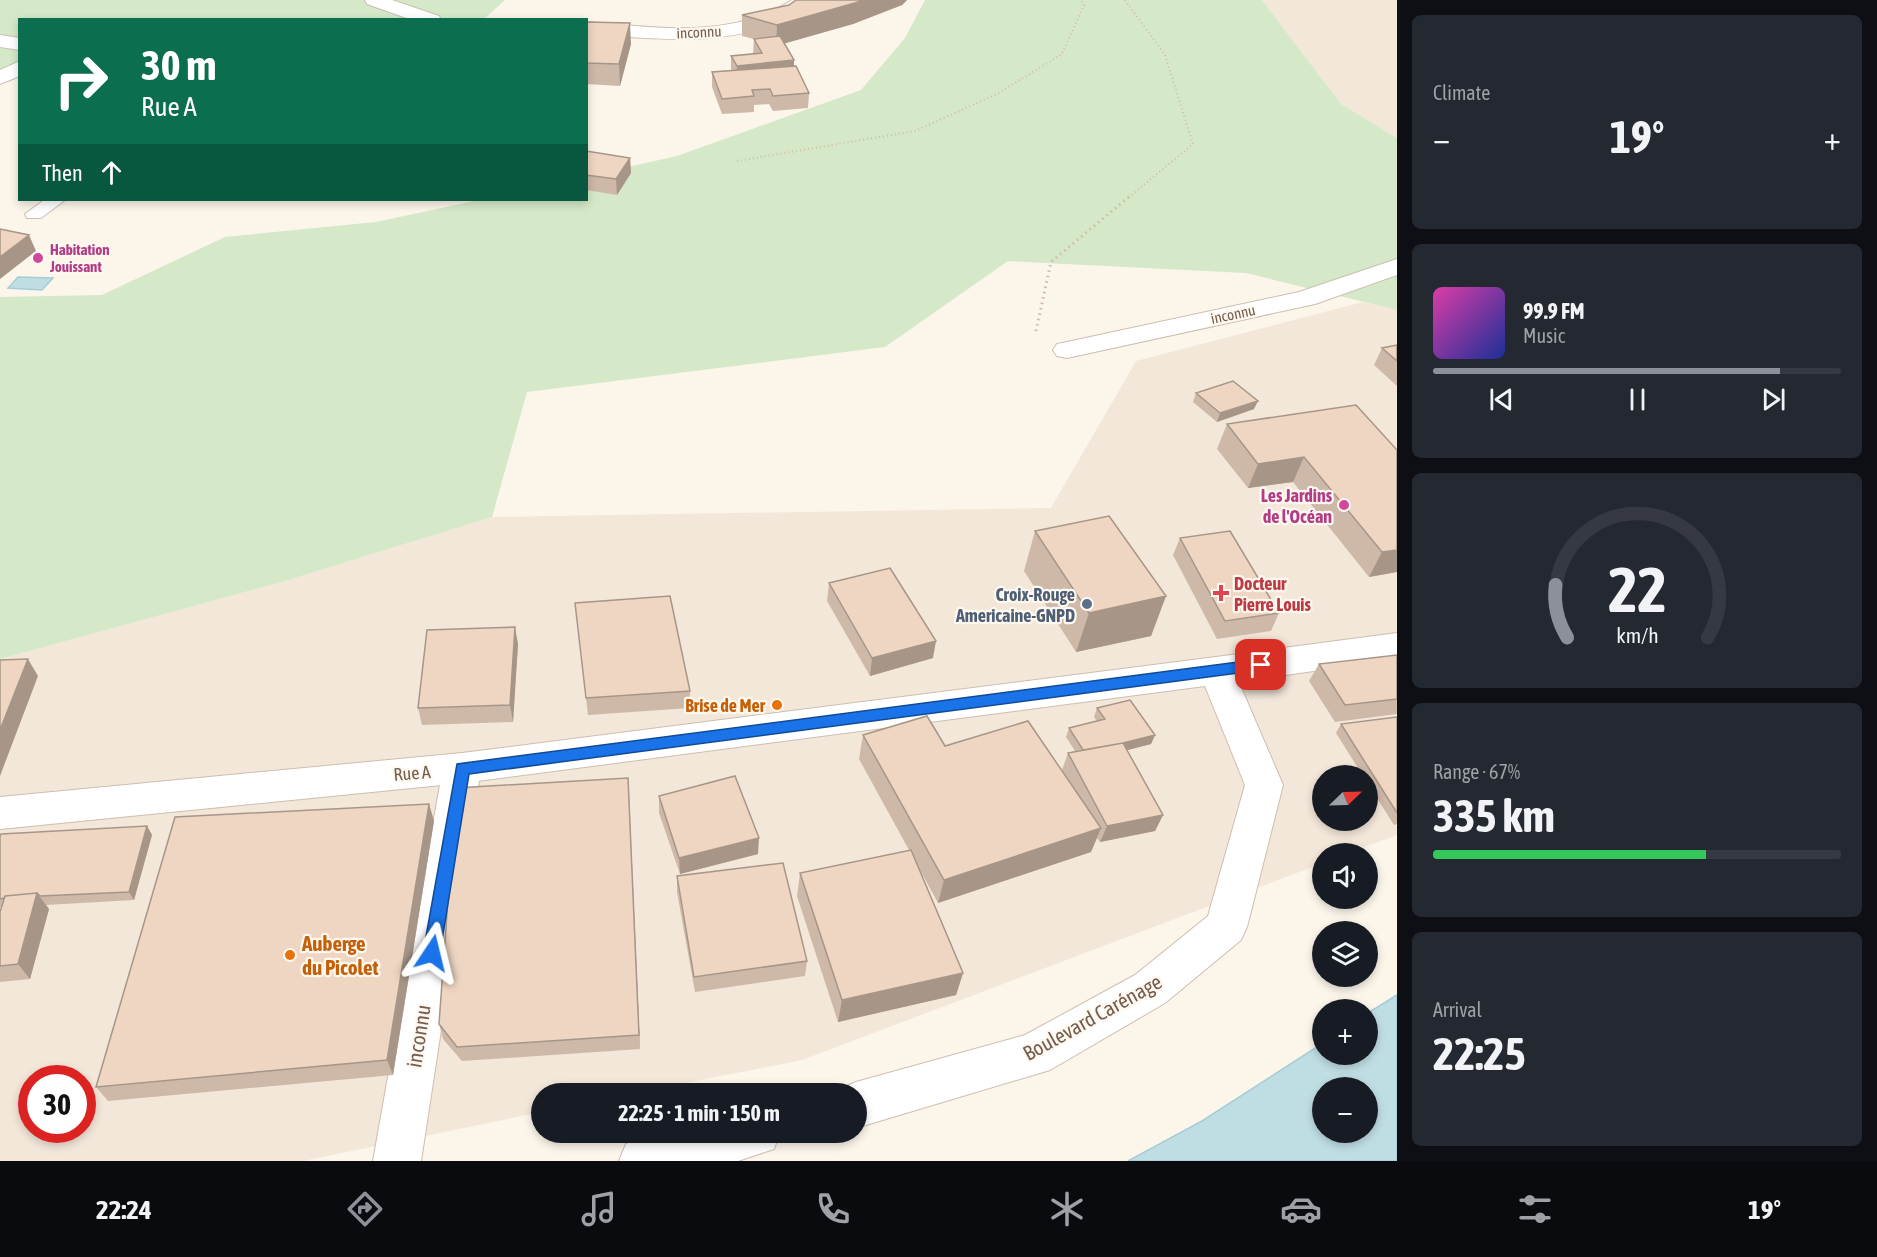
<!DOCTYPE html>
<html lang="en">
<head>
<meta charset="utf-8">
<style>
  body { margin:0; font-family:"Asap Condensed",sans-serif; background:#242831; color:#f1f3f6; height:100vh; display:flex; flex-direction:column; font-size:22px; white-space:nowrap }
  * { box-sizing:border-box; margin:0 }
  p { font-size:20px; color:#9ea1a6 }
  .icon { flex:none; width:33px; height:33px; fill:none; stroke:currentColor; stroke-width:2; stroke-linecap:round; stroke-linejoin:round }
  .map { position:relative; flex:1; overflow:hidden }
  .details { display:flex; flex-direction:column; gap:15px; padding:15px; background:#0d0f14; width:480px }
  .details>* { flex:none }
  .banner { position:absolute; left:18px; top:18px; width:570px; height:183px; border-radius:0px; box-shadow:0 3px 9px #0003; background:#0b6e4f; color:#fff; overflow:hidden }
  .needle { width:39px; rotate:67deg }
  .tools { position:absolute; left:1312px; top:765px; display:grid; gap:12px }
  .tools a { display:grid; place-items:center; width:66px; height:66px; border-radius:50%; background:#171b24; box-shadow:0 3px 9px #0003; font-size:30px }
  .speed { position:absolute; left:18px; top:1065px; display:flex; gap:12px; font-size:30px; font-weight:700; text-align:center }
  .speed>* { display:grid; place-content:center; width:78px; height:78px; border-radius:50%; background:#171b24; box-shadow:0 3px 9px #0003; line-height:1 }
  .speed .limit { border:9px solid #d22; background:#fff; color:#111 }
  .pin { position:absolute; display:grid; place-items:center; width:51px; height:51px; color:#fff; margin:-26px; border-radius:12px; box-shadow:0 3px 9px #0006 }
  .me { position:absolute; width:66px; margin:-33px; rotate:10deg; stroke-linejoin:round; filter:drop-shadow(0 0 4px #0008) }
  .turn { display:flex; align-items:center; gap:21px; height:126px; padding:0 24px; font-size:27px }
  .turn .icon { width:78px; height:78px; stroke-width:2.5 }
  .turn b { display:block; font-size:42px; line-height:51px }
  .then { display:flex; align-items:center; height:57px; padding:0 24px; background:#0003; gap:12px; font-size:22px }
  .big { font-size:45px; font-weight:700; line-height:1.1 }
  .details .card { flex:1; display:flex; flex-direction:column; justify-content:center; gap:9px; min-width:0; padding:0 21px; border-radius:9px; background:#242831 }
  .details .dial { align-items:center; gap:0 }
  .dial svg { height:156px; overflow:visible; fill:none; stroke:#363941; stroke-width:7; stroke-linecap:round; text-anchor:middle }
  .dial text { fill:#f1f3f6; stroke:none }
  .song { display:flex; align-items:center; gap:18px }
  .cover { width:72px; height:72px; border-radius:9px; background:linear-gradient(135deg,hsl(320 70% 55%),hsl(230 70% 35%)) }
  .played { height:6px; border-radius:3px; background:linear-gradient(90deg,#8c9099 85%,#363941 85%) }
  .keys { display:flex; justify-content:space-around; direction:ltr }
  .heat { display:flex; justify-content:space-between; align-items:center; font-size:33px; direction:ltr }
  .charge { height:9px; border-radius:4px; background:linear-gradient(90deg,#34c759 67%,#363941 0) }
  .trip { position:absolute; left:531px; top:1083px; width:336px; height:60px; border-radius:30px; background:#171b24; box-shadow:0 3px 9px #0003; font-weight:700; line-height:60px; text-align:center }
  .tabs { display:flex; height:96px; justify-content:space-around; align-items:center; background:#090b0e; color:#9ea1a6 }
  .tabs .icon { width:42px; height:42px }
  .tabs .selected { color:#8c9099 }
  .tabs b { font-size:27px; color:#f1f3f6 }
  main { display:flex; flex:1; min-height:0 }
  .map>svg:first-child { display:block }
</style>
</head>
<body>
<main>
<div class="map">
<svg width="1397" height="1161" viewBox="0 0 1397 1161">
  <rect width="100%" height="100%" fill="#fbf5ea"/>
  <!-- residential -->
  <path fill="#f3e7d9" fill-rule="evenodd" d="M1262 0H1397V138L1341 104Z
    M1363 302 1397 310V835L1349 853 1323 854V863L802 1060 635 1093 542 1094 541 1112 303 1161H0V659L285 581 492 517 1051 508 1136 361ZM1323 776H1368V820H1323ZM32 1078H82V1130H32Z"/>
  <!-- green -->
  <path fill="#d5e9c9" d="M0 0H505L483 20H20L19 76 0 81Z
    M925 0H1262L1341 104 1397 138V310L1246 273 1008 261 885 347 527 392 492 517 285 581 0 659V297L102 295 225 237 376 222 479 200H586L587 176 677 156 861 90 905 38Z"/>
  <!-- water -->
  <path fill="#bfdee4" stroke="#a6cdd5" stroke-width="1.5" fill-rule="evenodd" d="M18 277 53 278 42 290 8 288Z
    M1397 995V1161H1128L1202 1121 1323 1043V1054H1368V1013ZM1323 1088H1368V1132H1323Z"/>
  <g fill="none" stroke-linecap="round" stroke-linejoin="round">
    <defs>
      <path id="service" d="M44 200H65L41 218H27L25 214Z"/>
      <path id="minor" d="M365 0H392L439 16 441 20H412L367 4Z
        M792 0H813C805 12 788 19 775 24 714 47 649 38 586 34V22C654 27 732 40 792 0Z
        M0 35 20 38V50L0 47Z
        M20 61V76L0 84V70Z
        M1397 259V275L1315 304 1067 358 1057 356 1053 350 1057 344 1067 342 1299 292Z
        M1397 633V659L1216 685 1204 681 1198 671 1204 661 1216 657Z
        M462 753 475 757 481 768 421 1161H373L443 768 449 757Z"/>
      <path id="tertiary" d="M1216 657 1228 661 1234 671 1283 785 1247 927 1241 940 1165 1003 1050 1070 856 1128V1094H838L840 1089 856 1082 1025 1035 1135 975 1208 916 1245 785 1205 686 462 783 0 829V797L462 753Z
        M667 1132H780L774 1149 738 1161H619L626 1144 643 1137Z"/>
    </defs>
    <!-- service casing -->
    <use href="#service" stroke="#cdbeb0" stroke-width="2"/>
    <!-- minor casing -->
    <use href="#minor" stroke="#cdbeb0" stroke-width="2"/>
    <!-- tertiary casing -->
    <use href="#tertiary" stroke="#cdbeb0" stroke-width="2"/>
    <!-- path-far1 -->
    <path stroke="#d4b9a6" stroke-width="2" stroke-dasharray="1 3" stroke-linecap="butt" d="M1125 0 1165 55 1193 144 1128 198
      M737 161 915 131 997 94 1062 54 1084 5 1081 0"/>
    <!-- path -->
    <path stroke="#d4b9a6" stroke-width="3" stroke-dasharray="1.5 4" stroke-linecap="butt" d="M1036 331 1051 262 1130 196"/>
    <!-- service -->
    <use href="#service" fill="#fff" fill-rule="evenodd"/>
    <!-- minor -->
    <use href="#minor" fill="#fff" fill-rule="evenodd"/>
    <!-- tertiary -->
    <use href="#tertiary" fill="#fff" fill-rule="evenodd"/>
  </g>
  <!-- wall -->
  <path fill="#ceb8a8" d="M796 0H907L902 5 853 24 784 43 794 66 809 93 808 108 773 111 769 104 754 105V112L722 114 712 87V72L731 70V56L753 54 754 39 742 36V15L789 5Z
    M586 22 631 44 620 86 586 84Z
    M586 151 630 158 631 173 617 195 586 190Z
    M1397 345V386L1374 365 1382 348Z
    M1196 393 1254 409 1217 422 1193 402Z
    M1227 424 1397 450V572L1369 577 1293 482 1248 488 1217 449Z
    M1035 531 1166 596 1151 636 1076 652 1024 571Z
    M1180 538 1279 613 1271 631 1217 639 1173 555Z
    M829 583 933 658 870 676 827 601Z
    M575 603 690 691V708L588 715Z
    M518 644 513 722 422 725 418 708Z
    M1397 655V714L1335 722 1309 681 1319 664Z
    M1097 708 1155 735 1151 744 1127 750 1163 815 1155 831 1100 842 1097 838 1091 852 938 903 920 870 963 973 956 995 838 1022 797 896 800 873 909 850 859 759 863 735 945 746 1065 775 1062 770 1068 753 1075 751 1066 737 1069 728 1097 721 1094 717Z
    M1397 717V824L1394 825 1368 784V776H1363L1336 733 1341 724Z
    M629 794 640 1049 462 1061 443 1039 439 1024Z
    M659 796 758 854 680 874 659 813Z
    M429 804 434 821 393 1075 108 1101 96 1087Z
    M147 826 152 835 134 900 46 905 49 909 30 979 0 982V912L2 907H0V836Z
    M677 876 807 961 805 976 695 992 677 892Z"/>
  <!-- shaded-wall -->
  <path fill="#a79688" d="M864 0H907L902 5 853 24 776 46 777 25Z
    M630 23 631 44 620 86 619 64Z
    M794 60V75L736 81 737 66Z
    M630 158 631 173 617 195 616 179Z
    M29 235 36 251 0 279V257Z
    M1258 401 1254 409 1217 422 1220 413Z
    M1304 457 1293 482 1248 488 1258 464Z
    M1397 550V572L1369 577 1382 552Z
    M1166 596 1151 636 1076 652 1089 613Z
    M515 627 518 644 513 722 510 705Z
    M936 641 933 658 870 676 872 658Z
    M28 659 38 676 0 776V730Z
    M1155 735 1151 744 1082 762 1085 753Z
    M629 794 640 1049 639 1035Z
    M429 804 434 821 393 1075 387 1060Z
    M1163 815 1155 831 1100 842 1107 826Z
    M147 826 152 835 134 900 129 892Z
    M1101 828 1091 852 938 903 944 880Z
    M759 838 758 854 680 874 679 858Z
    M37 893 49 909 30 979 18 964Z
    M963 973 956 995 838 1022 842 1000Z"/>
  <!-- building -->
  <path fill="#efd6c3" stroke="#a79688" stroke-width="1.5" d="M796 0H864L855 3 777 25 742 15 789 5Z
    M586 22 630 23 619 64 586 63Z
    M780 36 794 60 737 66 731 56 762 53 754 39Z
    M796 66 809 93 773 96 770 89 752 90 754 96 722 99 712 72Z
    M586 151 630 158 616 179 586 175Z
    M0 229 29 235 0 257Z
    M1397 345V361L1382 348Z
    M1233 381 1258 401 1220 413 1196 393Z
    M1356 405 1397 450V550L1382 552 1304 457 1258 464 1227 424Z
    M1109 516 1166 596 1089 613 1035 531Z
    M1230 531 1279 613 1225 621 1180 538Z
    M890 568 936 641 872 658 829 583Z
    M670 596 690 691 586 698 575 603Z
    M515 627 510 705 418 708 427 630Z
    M1397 655V699L1345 705 1319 664Z
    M28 659 0 730V660Z
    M1130 700 1155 735 1123 743 1083 750 1069 728 1105 719 1097 708Z
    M927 716 945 746 1028 721 1101 828 944 880 863 735Z
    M1397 717V813L1341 724Z
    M1123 743 1163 815 1107 826 1068 753Z
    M735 776 759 838 679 858 659 796Z
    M628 778 639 1035 457 1047 439 1024 456 788Z
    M429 804 387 1060 96 1087 175 817Z
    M147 826 129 892 40 896 37 893 5 896 4 898 0 899V836L1 834Z
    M911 850 963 973 842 1000 800 873Z
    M783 863 807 961 694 977 677 876Z
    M37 893 18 964 0 966V912L5 896Z"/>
  <!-- route -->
  <path fill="#1a73e8" stroke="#114b97" stroke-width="1.5" d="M1261 659 1266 661 1269 665 1266 669 1261 670 469 774 440 953 438 959 432 961 426 959 423 953 457 764Z"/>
  <!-- markers -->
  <g fill="#d1479c" stroke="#fef9f0" stroke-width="2">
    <circle cx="38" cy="258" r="6"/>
    <circle cx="1344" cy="505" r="6"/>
  </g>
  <path fill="#e0444e" stroke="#fef9f0" stroke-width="2" d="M1218 584h6v6h6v6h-6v6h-6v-6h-6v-6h6z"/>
  <circle fill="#5c6f8a" stroke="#fef9f0" stroke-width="2" cx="1087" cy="604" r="6"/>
  <g fill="#e8710a" stroke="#fef9f0" stroke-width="2">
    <circle cx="777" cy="705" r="6"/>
    <circle cx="290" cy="955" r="6"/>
  </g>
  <g text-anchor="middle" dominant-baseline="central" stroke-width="4.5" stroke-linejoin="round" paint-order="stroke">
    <!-- far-street labels -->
    <g font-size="15" fill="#755d4e" stroke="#fef9f0">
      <text transform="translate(699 32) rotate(-3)">inconnu</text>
      <text transform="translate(1233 314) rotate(-12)">inconnu</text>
    </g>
    <!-- far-hotel labels -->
    <g font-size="15" font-weight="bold" fill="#b23c85" stroke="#fef9f0" text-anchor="start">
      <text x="50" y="249">Habitation<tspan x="50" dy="17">Jouissant</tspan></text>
    </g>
    <!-- hotel labels -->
    <g font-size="18" font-weight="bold" fill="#b23c85" stroke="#fef9f0" text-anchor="end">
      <text x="1332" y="495">Les Jardins<tspan x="1332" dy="21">de l'Océan</tspan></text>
    </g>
    <!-- health labels -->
    <g font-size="18" font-weight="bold" fill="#be3a42" stroke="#fef9f0" text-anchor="start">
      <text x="1234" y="583">Docteur<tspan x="1234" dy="21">Pierre Louis</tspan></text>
    </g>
    <!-- service labels -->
    <g font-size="18" font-weight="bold" fill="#4e5e75" stroke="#fef9f0" text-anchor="end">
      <text x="1075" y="594">Croix-Rouge<tspan x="1075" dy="21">Americaine-GNPD</tspan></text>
    </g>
    <!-- food labels -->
    <g font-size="18" font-weight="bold" fill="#c56008" stroke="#fef9f0" text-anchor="end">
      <text x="765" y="705">Brise de Mer</text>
    </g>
    <!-- street labels -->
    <g font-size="18" fill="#755d4e" stroke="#fef9f0">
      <text transform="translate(412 773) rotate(-5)">Rue A</text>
    </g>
    <!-- near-food labels -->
    <g font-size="21" font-weight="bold" fill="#c56008" stroke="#fef9f0" text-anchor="start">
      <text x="302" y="943">Auberge<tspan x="302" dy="24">du Picolet</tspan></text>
    </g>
    <!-- near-street labels -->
    <g font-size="21" fill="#755d4e" stroke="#fef9f0">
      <text transform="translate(1092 1017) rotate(-29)">Boulevard Carénage</text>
      <text transform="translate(418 1036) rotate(-81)">inconnu</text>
    </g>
  </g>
</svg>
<div class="tools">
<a><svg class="needle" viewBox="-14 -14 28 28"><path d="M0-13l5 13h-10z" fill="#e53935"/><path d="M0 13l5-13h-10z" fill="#9ea1a6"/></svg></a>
<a><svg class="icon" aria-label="sound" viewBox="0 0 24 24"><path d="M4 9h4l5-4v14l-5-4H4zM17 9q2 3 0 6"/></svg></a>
<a><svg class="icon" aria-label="layers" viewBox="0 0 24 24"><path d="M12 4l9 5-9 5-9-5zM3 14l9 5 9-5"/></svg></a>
<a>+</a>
<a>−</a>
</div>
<div class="speed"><div class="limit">30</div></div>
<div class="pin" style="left:1261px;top:665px;background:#d93025"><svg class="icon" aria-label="arrive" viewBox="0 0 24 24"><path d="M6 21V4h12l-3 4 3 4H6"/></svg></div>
<svg class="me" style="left:432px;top:953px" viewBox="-20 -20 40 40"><path d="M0-17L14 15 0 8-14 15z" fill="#1a73e8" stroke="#fff" stroke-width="4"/></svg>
<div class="trip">22:25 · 1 min · 150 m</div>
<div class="banner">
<div class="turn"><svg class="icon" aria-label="right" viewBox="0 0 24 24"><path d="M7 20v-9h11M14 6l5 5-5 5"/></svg><div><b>30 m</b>Rue A</div></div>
<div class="then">Then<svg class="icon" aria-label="ahead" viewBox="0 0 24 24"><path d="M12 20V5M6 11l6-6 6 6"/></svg></div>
</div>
</div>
<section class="details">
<div class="card"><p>Climate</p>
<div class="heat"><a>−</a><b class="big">19°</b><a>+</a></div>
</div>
<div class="card">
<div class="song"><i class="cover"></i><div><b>99.9 FM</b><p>Music</p></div></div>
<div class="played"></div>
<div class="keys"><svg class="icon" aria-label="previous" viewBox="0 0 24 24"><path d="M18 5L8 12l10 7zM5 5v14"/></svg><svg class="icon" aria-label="pause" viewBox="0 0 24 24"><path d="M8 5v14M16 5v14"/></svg><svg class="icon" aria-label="next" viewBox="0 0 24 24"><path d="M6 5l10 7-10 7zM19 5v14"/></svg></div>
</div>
<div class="card dial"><svg viewBox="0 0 100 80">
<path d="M14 69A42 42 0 1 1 86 69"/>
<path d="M14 69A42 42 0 0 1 8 42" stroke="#8c9099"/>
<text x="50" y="56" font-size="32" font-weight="700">22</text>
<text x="50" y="72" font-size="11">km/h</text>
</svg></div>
<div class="card"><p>Range · 67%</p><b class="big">335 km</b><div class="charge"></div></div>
<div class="card"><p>Arrival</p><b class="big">22:25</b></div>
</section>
</main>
<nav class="tabs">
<b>22:24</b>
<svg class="icon selected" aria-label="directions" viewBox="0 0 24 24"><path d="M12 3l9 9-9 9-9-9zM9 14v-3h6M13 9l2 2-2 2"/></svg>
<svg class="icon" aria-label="music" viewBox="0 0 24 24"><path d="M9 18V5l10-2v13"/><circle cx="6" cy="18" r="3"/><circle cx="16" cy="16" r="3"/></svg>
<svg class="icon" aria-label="phone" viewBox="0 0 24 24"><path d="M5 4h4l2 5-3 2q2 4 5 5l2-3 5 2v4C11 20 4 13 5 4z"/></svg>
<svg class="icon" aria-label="climate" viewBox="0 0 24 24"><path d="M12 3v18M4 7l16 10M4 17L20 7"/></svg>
<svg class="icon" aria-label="car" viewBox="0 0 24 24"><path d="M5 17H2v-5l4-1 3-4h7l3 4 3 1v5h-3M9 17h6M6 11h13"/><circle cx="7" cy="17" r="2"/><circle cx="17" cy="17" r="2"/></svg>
<svg class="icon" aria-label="filters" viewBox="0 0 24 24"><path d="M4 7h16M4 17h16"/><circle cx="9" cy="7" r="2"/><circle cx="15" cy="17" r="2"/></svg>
<b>19°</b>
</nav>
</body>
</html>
